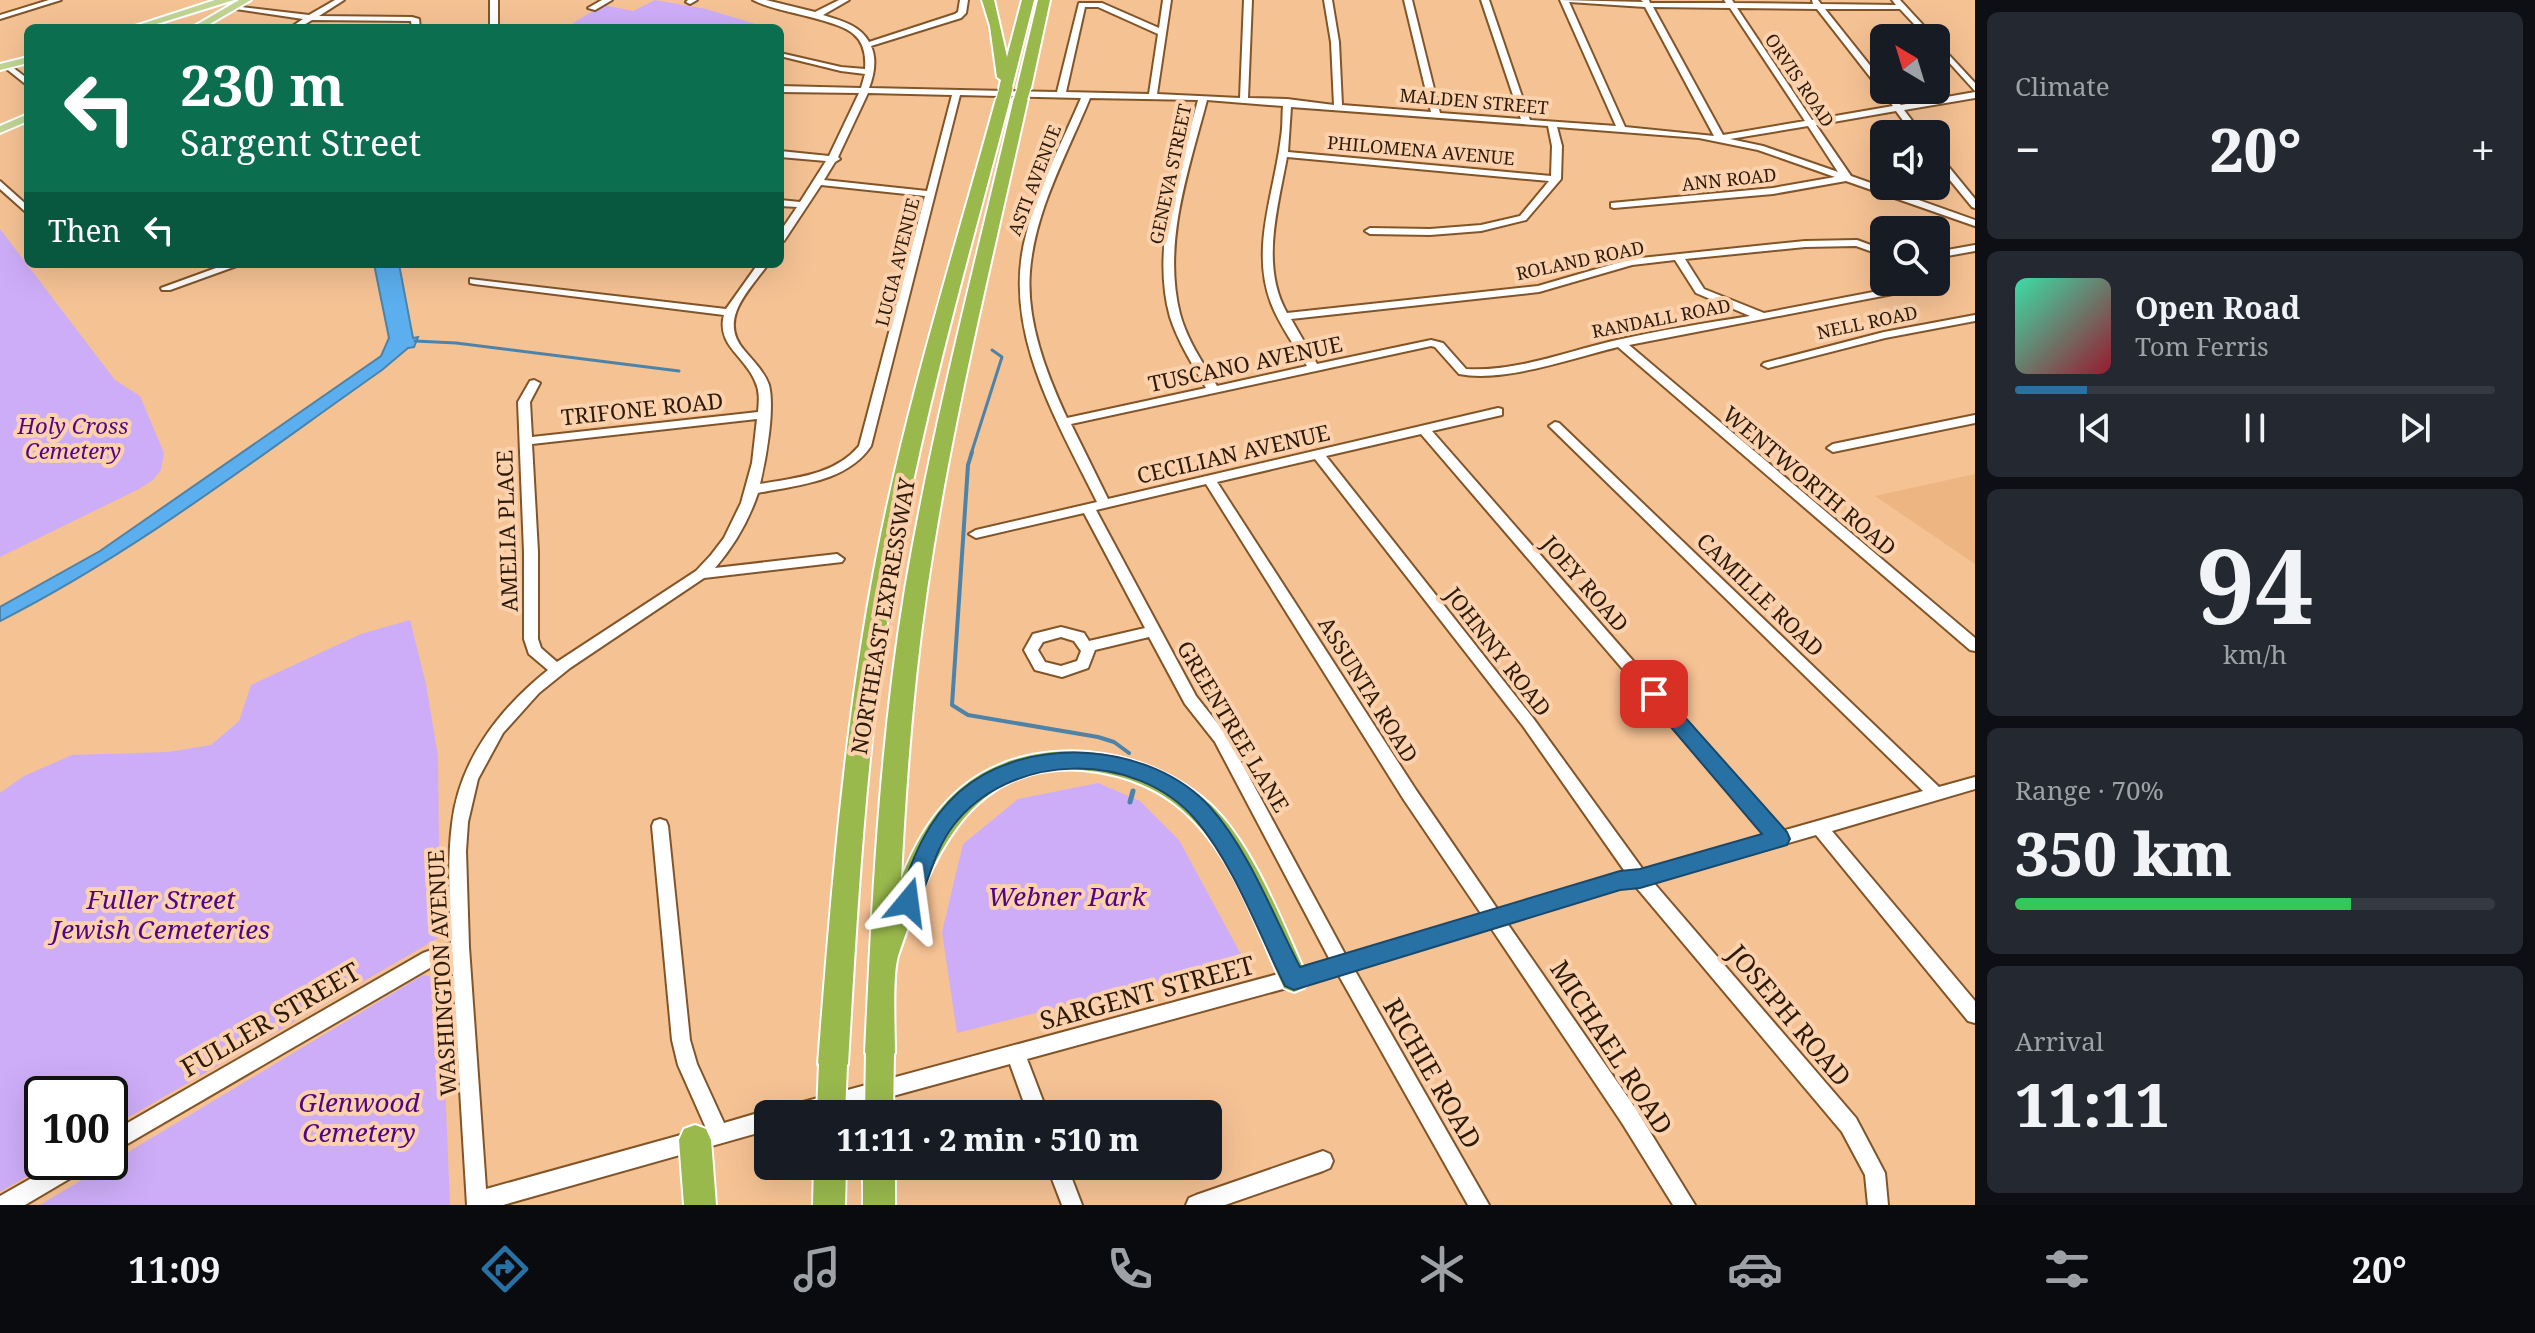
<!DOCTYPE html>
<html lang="en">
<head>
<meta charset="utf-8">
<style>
  body { margin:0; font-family:"Noto Serif",serif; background:#242831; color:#f1f3f6; height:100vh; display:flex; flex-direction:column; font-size:30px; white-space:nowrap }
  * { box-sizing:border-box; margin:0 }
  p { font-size:26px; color:#9ea1a6 }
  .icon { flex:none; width:44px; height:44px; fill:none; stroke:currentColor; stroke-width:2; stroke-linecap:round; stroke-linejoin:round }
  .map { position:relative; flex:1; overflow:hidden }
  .details { display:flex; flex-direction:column; gap:12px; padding:12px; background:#0d0f14; width:560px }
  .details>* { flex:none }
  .guide { position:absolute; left:24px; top:24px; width:760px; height:244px; border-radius:12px; box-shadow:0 8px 32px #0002; background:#0b6e4f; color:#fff; overflow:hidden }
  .needle { width:52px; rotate:322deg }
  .buttons { position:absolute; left:1870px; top:24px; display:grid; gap:16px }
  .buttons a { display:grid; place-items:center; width:80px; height:80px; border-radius:12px; background:#171b24; box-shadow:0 8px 32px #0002; font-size:40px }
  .speed { position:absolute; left:24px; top:1076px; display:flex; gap:16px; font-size:40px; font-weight:700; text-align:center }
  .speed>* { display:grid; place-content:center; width:104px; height:104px; border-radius:50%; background:#171b24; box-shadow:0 8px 32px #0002; line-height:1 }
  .speed .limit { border:4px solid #111; border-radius:12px; background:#fff; color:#111 }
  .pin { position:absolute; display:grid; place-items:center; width:68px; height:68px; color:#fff; margin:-34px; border-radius:16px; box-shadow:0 4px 12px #0006 }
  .me { position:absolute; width:88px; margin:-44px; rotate:16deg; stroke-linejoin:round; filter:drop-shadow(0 0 6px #0008) }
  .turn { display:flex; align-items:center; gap:28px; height:168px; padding:0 24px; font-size:36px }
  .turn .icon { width:104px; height:104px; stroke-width:2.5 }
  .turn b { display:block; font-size:56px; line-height:68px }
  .then { display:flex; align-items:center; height:76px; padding:0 24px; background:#0003; gap:16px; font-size:30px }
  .big { font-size:60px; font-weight:800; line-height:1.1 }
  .details .tile { flex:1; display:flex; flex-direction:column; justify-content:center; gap:12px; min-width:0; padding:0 28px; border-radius:12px; background:#242831 }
  .details .dial { align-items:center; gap:0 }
  .dial b { font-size:104px; line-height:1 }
  .song { display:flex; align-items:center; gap:24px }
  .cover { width:96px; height:96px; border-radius:12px; background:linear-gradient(135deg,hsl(160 70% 55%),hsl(350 70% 35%)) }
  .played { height:8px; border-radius:4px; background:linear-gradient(90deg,#2871a5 15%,#363941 15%) }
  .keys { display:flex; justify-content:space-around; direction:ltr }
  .heat { display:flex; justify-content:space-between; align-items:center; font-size:44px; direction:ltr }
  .charge { height:12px; border-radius:6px; background:linear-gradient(90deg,#34c759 70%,#363941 0) }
  .trip { position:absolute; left:754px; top:1100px; width:468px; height:80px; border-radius:12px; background:#171b24; box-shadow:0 8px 32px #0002; font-weight:800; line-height:80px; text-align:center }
  .menu { display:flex; height:128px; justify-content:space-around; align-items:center; background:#090b0e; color:#9ea1a6 }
  .menu .icon { width:56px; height:56px }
  .menu .selected { color:#2871a5 }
  .menu b { font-size:36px; color:#f1f3f6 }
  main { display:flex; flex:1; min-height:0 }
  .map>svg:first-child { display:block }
</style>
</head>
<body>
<main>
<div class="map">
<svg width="1975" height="1205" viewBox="0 0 1975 1205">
  <rect width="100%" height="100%" fill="#f5c294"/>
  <!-- built -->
  <path fill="#edb581" d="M1975 474V564L1875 496Z"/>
  <!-- green -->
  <path fill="#cdadf8" d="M655 0 706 9 769 28H574L573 23 603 5 633 11Z
    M0 229 115 380 140 396 164 453 161 470 153 480 139 489 0 557Z
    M410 620 426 684 438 756 440 937 110 1128V1094H42V1162H52L0 1192V793L24 776 72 755 168 752 211 745 239 721 251 685 361 634Z
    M1098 783 1140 801 1179 840 1244 960 957 1033 942 932 963 844 1018 799Z
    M423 975 439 978 441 983 450 1205H40Z"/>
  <!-- water -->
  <path fill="#5bafee" stroke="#4d83a9" stroke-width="2" d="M374 264H399L413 338 418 337 414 347 408 348 382 370C258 457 136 552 0 621V607L100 551 381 356 389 338Z"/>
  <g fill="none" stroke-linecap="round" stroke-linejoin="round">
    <!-- stream-far2 -->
    <path stroke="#4d83a9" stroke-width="3" d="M415 341 456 343 679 371
      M971 454 1002 357 992 350"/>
    <!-- stream-far1 -->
    <path stroke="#4d83a9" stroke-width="4" d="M972 452 968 465 952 705 968 715 1098 737 1114 742 1129 753"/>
    <!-- stream -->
    <path stroke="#4d83a9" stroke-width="5" d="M1130 802 1133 791"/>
    <defs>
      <path id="minor" d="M49 0H61L0 19V15Z
        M335 0H344L319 16 412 17 419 19 420 28H412L411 21 312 20 299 28H290L303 19 229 8 233 6 309 15Z
        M490 0H498V28H490Z
        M602 0H612L595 10 588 8Z
        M688 0H697L690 4 686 2Z
        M753 0H766L815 12 839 0H849L823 15C839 20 860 25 869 42L955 14 958 12 960 0H968L966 13 961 18 871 46C877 59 874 75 869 88L1057 92 1079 3H1102L1159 28 1163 0H1171L1157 94 1240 98 1244 0H1252L1248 98 1287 99 1334 105 1331 42 1324 0H1332L1339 42 1342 105 1431 112 1404 0H1412L1440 113 1521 119 1481 0H1489L1530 120 1616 126 1560 0 1643 2 1641 0H1649L1650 3H1726L1724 0H1732L1734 3 1813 4 1812 0H1818L1821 4 1896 5 1892 0H1900L1935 38H1927L1900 9H1825L1884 83V90H1888L1881 91 1817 9 1737 8 1812 120 1893 106 1890 102 1894 99 1901 105 1975 92V98L1904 110 1922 134H1913L1896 111 1816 125 1851 176 1975 220V226L1846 181 1773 194 1614 208 1611 207V203L1773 188 1835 177 1758 150 1699 138 1557 127 1562 146 1561 179 1526 220 1481 231 1430 235 1370 234 1365 231 1370 228 1430 229 1481 225 1520 216 1549 181 1287 157C1278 207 1260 266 1287 313L1538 286 1631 259 1805 241 1857 240 1884 250V256L1856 246 1805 247 1685 259 1704 289 1764 313 1894 288 1898 282H1908L1902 292 1898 293 1629 345 1975 638V651L1970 650 1618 347C1573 358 1504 383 1459 374L1435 347 1431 346 1071 424 1108 499 1498 408 1502 409V415L1432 431 1782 831 1923 791 1549 426 1555 422 1559 423 1939 787 1975 777V789L1832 831 1975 1001V1023L1968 1021 1816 835 1653 882 1856 1118 1885 1173 1888 1205H1868L1865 1175 1842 1132 1636 887 1620 888 1507 923 1636 1109 1695 1205H1673L1622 1123 1491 928 1354 969 1489 1205H1468L1338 974 1027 1059 1048 1114H1028L1010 1064 827 1114H782L785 1107 792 1105 1330 960 1215 742 1185 704 1149 637 1095 650 1088 668 1062 677 1035 670 1024 650 1033 634 1061 627 1084 633 1089 641 1145 628 1084 513 976 538 969 534 976 530 1097 502C1056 419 1001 330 1026 235 1038 187 1062 143 1081 98L960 95 871 446C847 482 797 485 758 493 749 520 734 546 715 568L837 554 844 559 842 562 704 578 570 668 539 693 503 733 478 779 468 822 466 851 469 947 486 1189 706 1128 678 1065 672 1040 652 826 654 821 660 819 666 821 668 826 690 1040 697 1064 724 1123 768 1110 775 1114H768V1130L503 1205H467L452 958 435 965 110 1154V1133L423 953 451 943C450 904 447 863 452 824 459 761 499 709 548 670L529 654 524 639V552L518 402 530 381 534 380 540 383 530 402 532 437 758 412C759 401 760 391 755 381 745 356 716 345 724 315L474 284 470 283V279L726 309 758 264H768C750 290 717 319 744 350 753 361 764 371 769 385 775 409 766 459 760 484 795 478 835 475 859 446L925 196 821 185 784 241 780 242V232L797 207 780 206V200L800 202 826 161 780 157V151L829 156 859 93 780 92V86L861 88 865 74 841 71 780 56V53L841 67 865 69C868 31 844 27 814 18 796 13 770 9 753 0ZM1569 2 1645 7 1714 136 1625 127ZM1085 7H1098L1158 34 1149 94 1066 92ZM1653 7 1730 8 1805 121 1723 135ZM868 93 952 95 927 191 824 180 835 162 840 159 838 157ZM1090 98 1198 100C1180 169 1150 245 1170 317 1178 342 1193 365 1206 388L1067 418C1046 373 1026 321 1030 271 1035 210 1067 154 1090 98ZM1207 100 1283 106C1282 116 1283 127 1281 137 1275 191 1250 248 1271 303 1279 324 1294 345 1307 366L1217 386C1203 363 1187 340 1180 314 1162 243 1189 169 1207 100ZM1291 107 1548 126 1552 146 1551 176 1288 152ZM1808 126 1838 172 1763 146 1730 139ZM1675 260 1696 293 1750 316C1706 323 1661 330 1617 340 1568 351 1517 372 1466 369L1443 343 1431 340 1317 364 1291 319 1539 292 1632 265ZM757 419 752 463 741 503 724 538 711 555 696 571 557 662 541 648 538 639V552L532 444ZM1421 434 1766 836 1644 871 1533 718 1326 456ZM1315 459 1523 726 1626 873 1498 910 1416 790 1217 482ZM1206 484 1404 800 1482 915 1346 956 1226 734 1196 696 1096 510ZM1061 637 1074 641 1081 651 1077 661 1061 666 1045 662 1038 650 1043 642Z
        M1936 41 1975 83V91L1936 48Z
        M7 63 28 79V86L4 67 3 65Z
        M1936 154 1939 155 1975 199V208L1972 207 1936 163Z
        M0 181 28 206V214L0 189Z
        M1975 245V251L1936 258V252Z
        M227 264H242L170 290H162L161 288Z
        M1975 315V321L1885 338 1768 368 1762 365 1764 363 1884 332Z
        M1975 415V423L1833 452 1827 448 1833 444Z
        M1323 1151 1330 1154 1333 1161 1330 1168 1323 1171 1225 1205H1186L1189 1198 1196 1195Z
        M60 1162H89L86 1169 25 1205H0V1196Z
        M1047 1166H1067L1082 1205H1062Z"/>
      <path id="major" d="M215 0H234L144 28H129Z
        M239 0H251L203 28H191Z
        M28 57V63L0 70V64Z
        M28 114V121L0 133V126Z"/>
      <path id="highway" d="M982 0H994L1007 57 1022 0H1034L1011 91 999 88 1001 80 997 77 990 26Z
        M1038 0H1050L1031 88 1024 92 1017 88Z
        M1021 94 1028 98C992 261 951 424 927 590 913 685 906 782 901 879 915 844 932 813 960 789 1031 729 1147 745 1211 805 1254 846 1283 925 1308 979L1304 988 1294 992 1284 988C1258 933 1238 867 1195 822 1164 789 1126 774 1082 770 965 761 929 867 898 956 892 975 895 1030 895 1053L890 1063 880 1067 870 1063 865 1053C872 898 880 742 905 589 933 423 976 261 1014 98Z
        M1003 95 1010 99C970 251 926 403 898 558 867 725 858 895 848 1064L844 1074 833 1078 822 1074 818 1064C831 895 844 727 876 560 906 404 954 252 996 99Z
        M695 1125 706 1129 711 1140 716 1205H684L679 1140 684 1129Z
        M814 1166H846L845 1205H813Z
        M863 1166H895V1205H863Z"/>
    </defs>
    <!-- minor casing -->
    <use href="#minor" stroke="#825529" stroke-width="4"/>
    <!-- major casing -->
    <use href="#major" stroke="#fff" stroke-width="4"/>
    <!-- highway casing -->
    <use href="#highway" stroke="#fff" stroke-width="4"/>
    <!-- minor -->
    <use href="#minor" fill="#fff" fill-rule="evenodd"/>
    <!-- major -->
    <use href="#major" fill="#c2d594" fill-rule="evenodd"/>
    <!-- highway -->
    <use href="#highway" fill="#99b94c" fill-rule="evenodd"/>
    <defs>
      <path id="highway-bridge-far1" d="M1021 98 1024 88
        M1003 99 1006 88"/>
      <path id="highway-bridge" d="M831 1114 833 1064
        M879 1114 880 1053"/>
    </defs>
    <!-- highway-bridge-far1 casing -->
    <use href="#highway-bridge-far1" stroke="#fff" stroke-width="15" stroke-linecap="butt"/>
    <!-- highway-bridge casing -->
    <use href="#highway-bridge" stroke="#fff" stroke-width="32" stroke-linecap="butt"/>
    <!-- highway-bridge-far1 -->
    <use href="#highway-bridge-far1" stroke="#99b94c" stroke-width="13"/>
    <!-- highway-bridge -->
    <use href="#highway-bridge" stroke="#99b94c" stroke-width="28"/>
  </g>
  <!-- route -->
  <path fill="#2871a5" stroke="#1a496b" stroke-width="2" d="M1654 687 1660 689 1787 832 1790 839 1787 845 1640 888 1620 890 1294 990 1285 986C1259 934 1234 865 1196 820 1135 749 1009 752 953 826 934 851 929 881 916 909L908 912 900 909 897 902C912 861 925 822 959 792 1026 733 1151 742 1210 807 1248 849 1274 917 1300 967L1620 871 1640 869 1762 834 1647 699 1644 694 1647 689Z"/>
  <g text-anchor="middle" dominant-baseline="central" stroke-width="8" stroke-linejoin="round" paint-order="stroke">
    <!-- far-street labels -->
    <g font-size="18" fill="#2d1b08" stroke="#fbd2ad">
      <text transform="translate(1800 80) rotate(56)">ORVIS ROAD</text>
      <text transform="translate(1474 101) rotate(5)">MALDEN STREET</text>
      <text transform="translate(1421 150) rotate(5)">PHILOMENA AVENUE</text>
      <text transform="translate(1170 174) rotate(-78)">GENEVA STREET</text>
      <text transform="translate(1729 179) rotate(-6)">ANN ROAD</text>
      <text transform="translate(1034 180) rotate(-69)">ASTI AVENUE</text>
      <text transform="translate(1580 260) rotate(-12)">ROLAND ROAD</text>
      <text transform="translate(897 262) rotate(-76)">LUCIA AVENUE</text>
      <text transform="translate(1661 318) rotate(-11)">RANDALL ROAD</text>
      <text transform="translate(1867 322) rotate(-12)">NELL ROAD</text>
    </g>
    <!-- street labels -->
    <g font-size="22" fill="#2d1b08" stroke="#fbd2ad">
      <text transform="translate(1245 363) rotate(-12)">TUSCANO AVENUE</text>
      <text transform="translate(642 408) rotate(-6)">TRIFONE ROAD</text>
      <text transform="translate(1233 453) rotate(-13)">CECILIAN AVENUE</text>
      <text transform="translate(1810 480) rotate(40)">WENTWORTH ROAD</text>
      <text transform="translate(506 531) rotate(-92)">AMELIA PLACE</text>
      <text transform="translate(1586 583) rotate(49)">JOEY ROAD</text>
      <text transform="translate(1761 594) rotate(44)">CAMILLE ROAD</text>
      <text transform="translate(882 616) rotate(-80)">NORTHEAST EXPRESSWAY</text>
      <text transform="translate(1499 651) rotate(52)">JOHNNY ROAD</text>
      <text transform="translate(1369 689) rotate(58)">ASSUNTA ROAD</text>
      <text transform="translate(1234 726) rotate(59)">GREENTREE LANE</text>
      <text transform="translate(441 973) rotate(-93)">WASHINGTON AVENUE</text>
    </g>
    <!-- park labels -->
    <g font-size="22" font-style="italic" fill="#520488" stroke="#fbd2ad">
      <text x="73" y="425">Holy Cross<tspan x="73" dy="25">Cemetery</tspan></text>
    </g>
    <!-- near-park labels -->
    <g font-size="26" font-style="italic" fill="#520488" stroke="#fbd2ad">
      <text x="1067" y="896">Webner Park</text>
      <text x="161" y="899">Fuller Street<tspan x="161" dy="30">Jewish Cemeteries</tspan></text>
      <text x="359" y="1102">Glenwood<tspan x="359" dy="30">Cemetery</tspan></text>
    </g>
    <!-- near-street labels -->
    <g font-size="26" fill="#2d1b08" stroke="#fbd2ad">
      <text transform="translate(1147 992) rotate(-15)">SARGENT STREET</text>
      <text transform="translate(1790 1015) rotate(50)">JOSEPH ROAD</text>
      <text transform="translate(270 1019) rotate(-30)">FULLER STREET</text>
      <text transform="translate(1612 1047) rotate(57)">MICHAEL ROAD</text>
      <text transform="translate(1433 1073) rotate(60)">RICHIE ROAD</text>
    </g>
  </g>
</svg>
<div class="buttons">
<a><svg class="needle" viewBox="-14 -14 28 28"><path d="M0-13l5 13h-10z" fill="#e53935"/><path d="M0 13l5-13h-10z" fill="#9ea1a6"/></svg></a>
<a><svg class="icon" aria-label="sound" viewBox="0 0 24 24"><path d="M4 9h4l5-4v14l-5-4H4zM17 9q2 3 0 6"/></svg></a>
<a><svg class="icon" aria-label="search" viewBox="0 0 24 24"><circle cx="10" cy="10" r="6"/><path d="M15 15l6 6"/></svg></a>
</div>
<div class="speed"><div class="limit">100</div></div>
<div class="pin" style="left:1654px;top:694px;background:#d93025"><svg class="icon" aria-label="arrive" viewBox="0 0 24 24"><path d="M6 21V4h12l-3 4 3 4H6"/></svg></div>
<svg class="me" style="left:908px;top:902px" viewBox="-20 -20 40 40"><path d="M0-17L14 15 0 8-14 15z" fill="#2871a5" stroke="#fff" stroke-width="4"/></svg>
<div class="trip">11:11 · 2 min · 510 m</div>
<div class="guide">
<div class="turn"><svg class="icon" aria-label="left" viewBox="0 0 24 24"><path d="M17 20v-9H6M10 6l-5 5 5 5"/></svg><div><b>230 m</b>Sargent Street</div></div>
<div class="then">Then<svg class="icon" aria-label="left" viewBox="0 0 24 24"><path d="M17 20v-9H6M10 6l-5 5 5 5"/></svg></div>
</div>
</div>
<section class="details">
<div class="tile"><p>Climate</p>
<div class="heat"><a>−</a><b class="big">20°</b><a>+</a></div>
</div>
<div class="tile">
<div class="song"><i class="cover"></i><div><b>Open Road</b><p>Tom Ferris</p></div></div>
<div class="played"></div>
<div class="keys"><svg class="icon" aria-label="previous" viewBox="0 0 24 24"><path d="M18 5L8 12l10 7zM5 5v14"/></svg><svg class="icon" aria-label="pause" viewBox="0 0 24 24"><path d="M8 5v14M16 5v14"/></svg><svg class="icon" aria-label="next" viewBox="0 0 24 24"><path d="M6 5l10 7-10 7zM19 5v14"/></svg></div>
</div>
<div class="tile dial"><b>94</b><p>km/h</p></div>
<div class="tile"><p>Range · 70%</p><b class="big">350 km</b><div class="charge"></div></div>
<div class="tile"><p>Arrival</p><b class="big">11:11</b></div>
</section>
</main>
<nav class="menu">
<b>11:09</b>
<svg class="icon selected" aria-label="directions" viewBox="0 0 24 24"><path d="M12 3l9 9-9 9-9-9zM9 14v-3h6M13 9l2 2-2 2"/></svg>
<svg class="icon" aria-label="music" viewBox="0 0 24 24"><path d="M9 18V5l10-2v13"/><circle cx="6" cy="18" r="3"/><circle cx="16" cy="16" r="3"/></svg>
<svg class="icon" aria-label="phone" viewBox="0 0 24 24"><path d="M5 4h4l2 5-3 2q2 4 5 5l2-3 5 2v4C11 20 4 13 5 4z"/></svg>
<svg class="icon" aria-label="climate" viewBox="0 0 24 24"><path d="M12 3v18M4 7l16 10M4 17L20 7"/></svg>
<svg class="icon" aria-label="car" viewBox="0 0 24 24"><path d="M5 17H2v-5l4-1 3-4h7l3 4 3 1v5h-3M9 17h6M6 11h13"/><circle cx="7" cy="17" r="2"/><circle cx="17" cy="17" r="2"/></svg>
<svg class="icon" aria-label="filters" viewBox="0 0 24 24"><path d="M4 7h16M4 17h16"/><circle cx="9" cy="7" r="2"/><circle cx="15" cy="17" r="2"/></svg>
<b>20°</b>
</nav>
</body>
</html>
